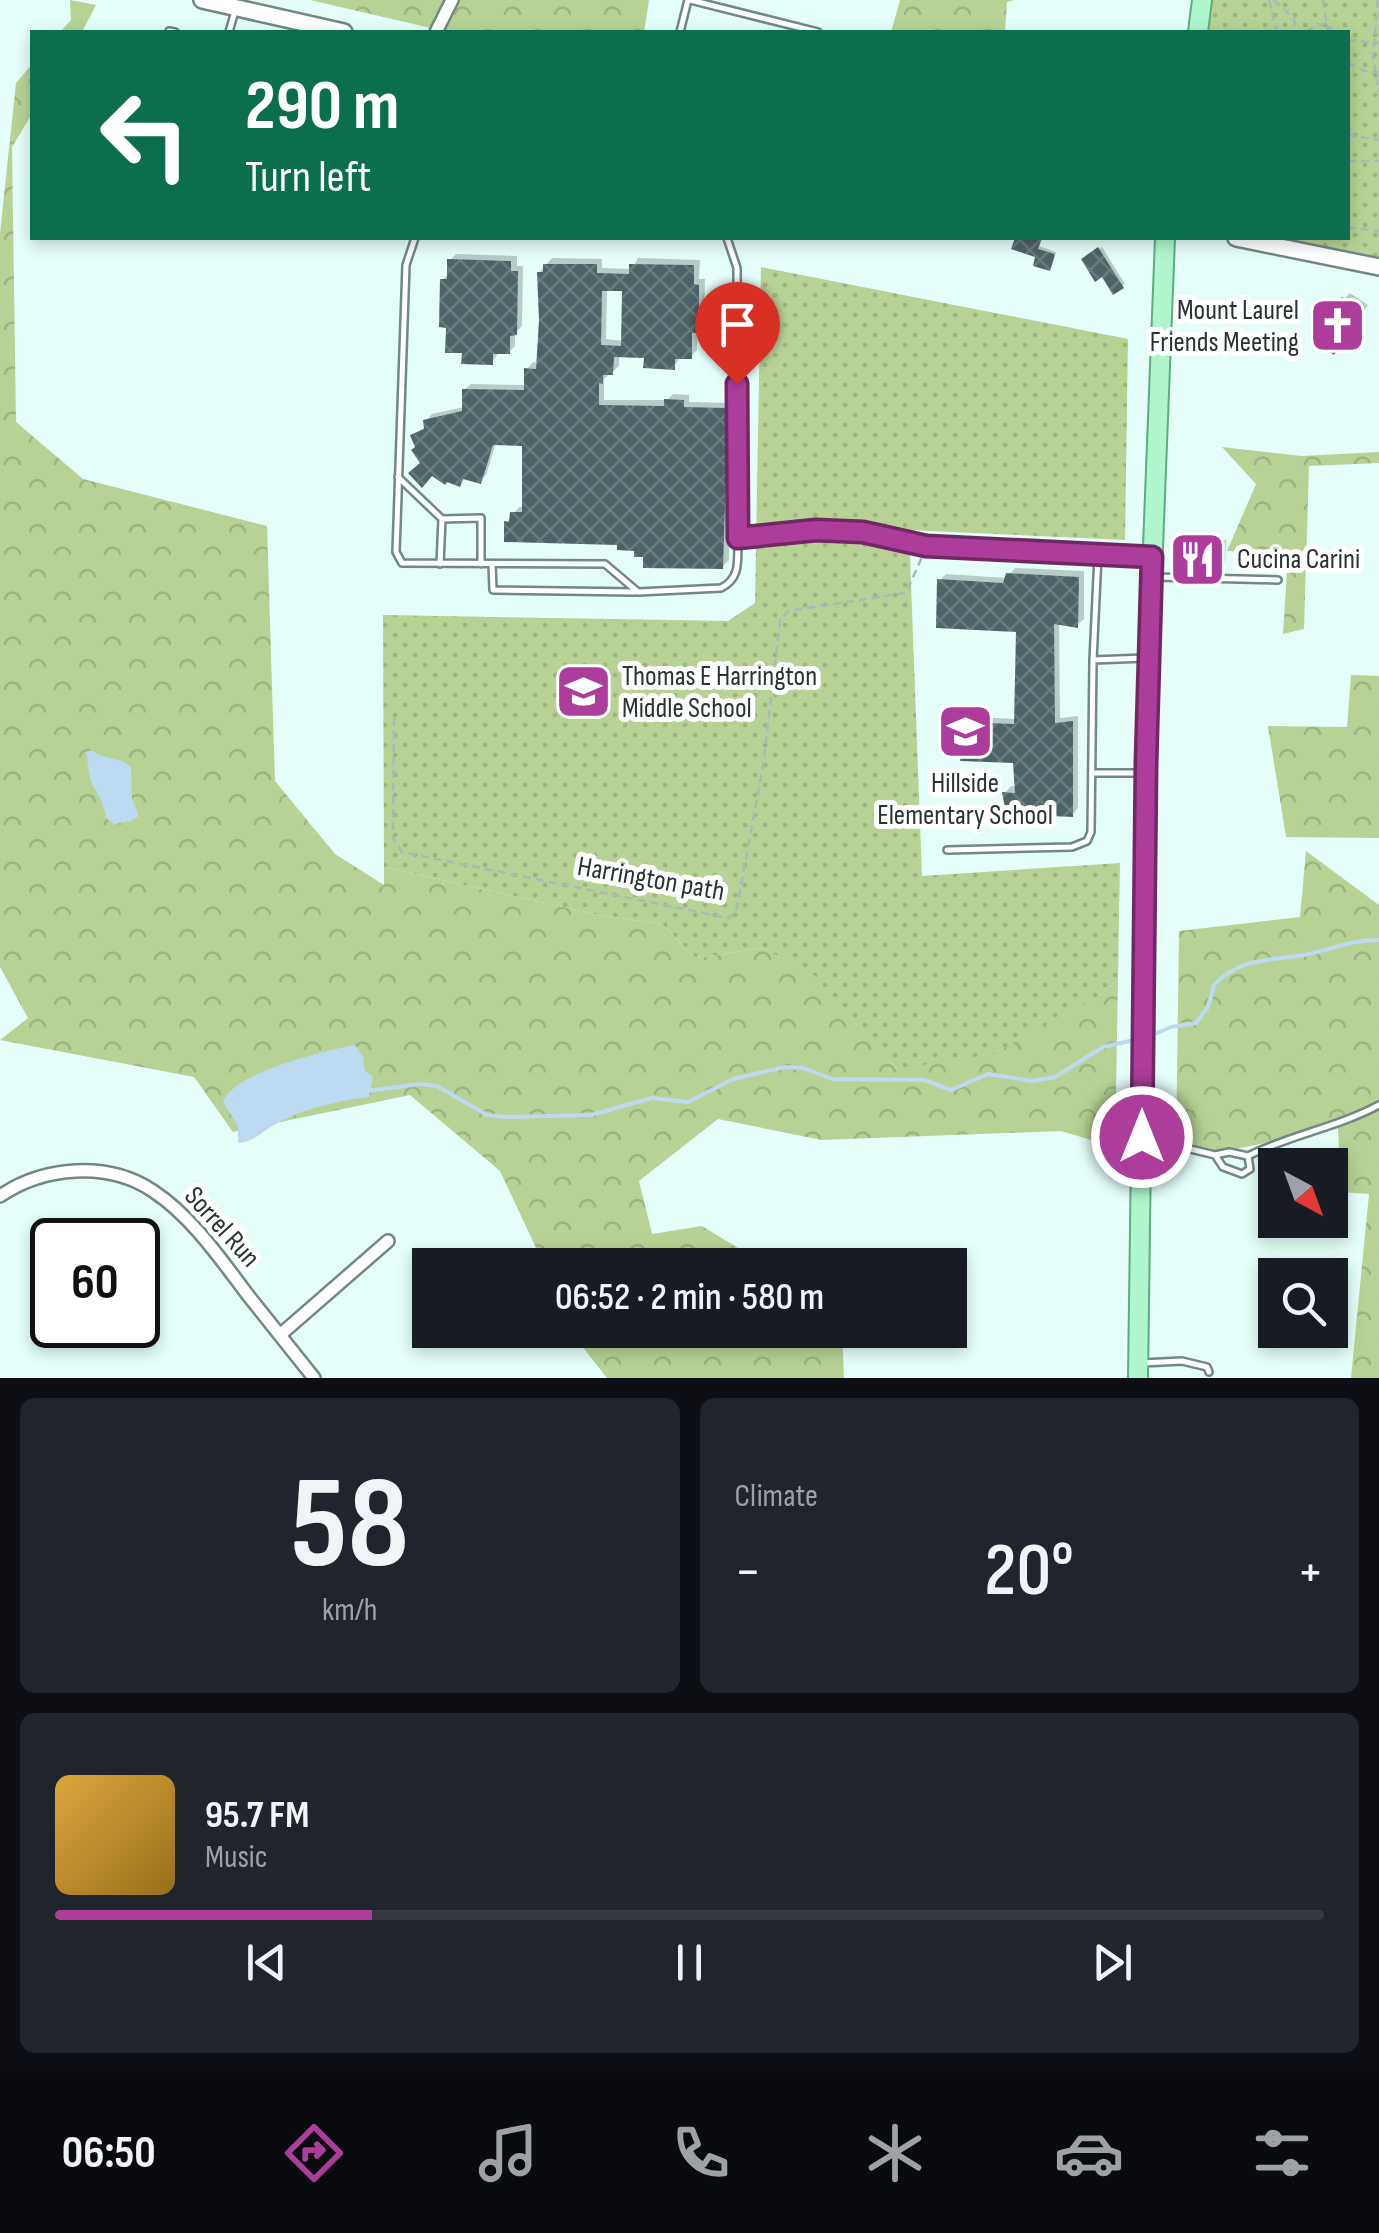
<!DOCTYPE html>
<html lang="en">
<head>
<meta charset="utf-8">
<style>
  body { margin:0; font-family:"Sofia Sans Condensed",sans-serif; background:#20242c; color:#f1f3f6; height:100vh; display:flex; flex-direction:column; font-size:38px; white-space:nowrap }
  * { box-sizing:border-box; margin:0 }
  p { font-size:32px; color:#9ea1a6 }
  .icon { flex:none; width:55px; height:55px; fill:none; stroke:currentColor; stroke-width:2; stroke-linecap:round; stroke-linejoin:round }
  .map { position:relative; height:1378px; overflow:hidden }
  .details { display:flex; flex-direction:column; gap:20px; padding:20px; background:#0d0f14; flex:1 }
  .details>* { flex:none }
  .hud { position:absolute; left:30px; top:30px; width:1320px; height:210px; border-radius:0px; box-shadow:0 5px 15px #0003; background:#0b6e4f; color:#fff; overflow:hidden }
  .needle { width:65px; rotate:139deg }
  .tools { position:absolute; left:1258px; top:1148px; display:grid; gap:20px }
  .tools a { display:grid; place-items:center; width:90px; height:90px; border-radius:0px; background:#171b24; box-shadow:0 5px 15px #0003; font-size:50px }
  .speed { position:absolute; left:30px; top:1218px; display:flex; gap:20px; font-size:50px; font-weight:700; text-align:center }
  .speed>* { display:grid; place-content:center; width:130px; height:130px; border-radius:50%; background:#171b24; box-shadow:0 5px 15px #0003; line-height:1 }
  .speed .limit { border:5px solid #111; border-radius:15px; background:#fff; color:#111 }
  .pin { position:absolute; display:grid; place-items:center; width:85px; height:85px; color:#fff; margin:-102px -42px; border-radius:50% 50% 50% 0; rotate:-45deg; box-shadow:0 0 10px #0007 }
  .pin .icon { rotate:45deg }
  .me { position:absolute; width:110px; margin:-55px; rotate:0deg; stroke-linejoin:round; filter:drop-shadow(0 0 8px #0008) }
  .turn { display:flex; align-items:center; gap:35px; height:210px; padding:0 50px; font-size:45px }
  .turn .icon { width:130px; height:130px; stroke-width:2.5 }
  .turn b { display:block; font-size:70px; line-height:85px }
  .big { font-size:75px; font-weight:600; line-height:1.1 }
  .details .widget { flex:1; display:flex; flex-direction:column; justify-content:center; gap:15px; min-width:0; padding:0 35px; border-radius:15px; background:#20242c }
  .details .dial { align-items:center; gap:0 }
  .dial b { font-size:130px; line-height:1 }
  .song { display:flex; align-items:center; gap:30px }
  .cover { width:120px; height:120px; border-radius:15px; background:linear-gradient(135deg,hsl(40 70% 55%),hsl(40 70% 35%)) }
  .played { height:10px; border-radius:5px; background:linear-gradient(90deg,#ac3d9b 25%,#363941 25%) }
  .keys { display:flex; justify-content:space-around; direction:ltr }
  .heat { display:flex; justify-content:space-between; align-items:center; font-size:55px; direction:ltr }
  .details .tiles { flex:1; display:grid; gap:20px; grid-template-columns:1fr 1fr }
  .widget:last-child { grid-column:span 2 }
  .trip { position:absolute; left:412px; top:1248px; width:555px; height:100px; border-radius:0px; background:#171b24; box-shadow:0 5px 15px #0003; font-weight:600; line-height:100px; text-align:center }
  .menu { display:flex; height:160px; justify-content:space-around; align-items:center; background:#090b0e; color:#9ea1a6 }
  .menu .icon { width:70px; height:70px }
  .menu .active { color:#ac3d9b }
  .menu b { font-size:45px; color:#f1f3f6 }
  .map>svg:first-child { display:block }
</style>
</head>
<body>
<div class="map">
<svg width="1379" height="1378" viewBox="0 0 1379 1378">
  <defs>
    <pattern id="forest-crowns" width="20" height="18" patternUnits="userSpaceOnUse" patternTransform="scale(2.5)"><rect width="20" height="18" fill="#b8d295"/><path d="M2 6a3 3 0 1 1 6 0M12 15a3 3 0 1 1 6 0" fill="none" stroke="#9eb581"/></pattern>
    <pattern id="park-dots" width="8" height="8" patternUnits="userSpaceOnUse" patternTransform="scale(2.5)"><rect width="8" height="8" fill="#b8d295"/><path d="M2 2h.1M6 6h.1" fill="none" stroke="#9eb581" stroke-width="1.8" stroke-linecap="round"/></pattern>
    <pattern id="building-cross-hatch" width="8" height="8" patternUnits="userSpaceOnUse" patternTransform="scale(2.5)"><rect width="8" height="8" fill="#4e6368"/><path d="M0 0l8 8M0 8l8-8" fill="none" stroke="#6a7b7e"/></pattern>
  </defs>
  <rect width="100%" height="100%" fill="#e5fefa"/>
  <!-- forest -->
  <path fill="url(#forest-crowns)" d="M70 0 96 5 82 32H60L71 20Z
    M310 0H648L649 1 644 32H448Z
    M900 0H1014L1007 2 1005 32H891Z
    M32 64V114L12 147 16 422 83 479 267 526 275 781 335 854 384 885V867L599 915 662 924 696 958 762 948 812 972 896 1069 1100 995 1118 980 1115 1147 1061 1131 822 1140 718 1119 639 1181 652 1234 702 1226 766 1265H544L500 1171 410 1095 233 1132 194 1077 0 1040 28 1018 0 967V233L16 83Z
    M1222 447 1302 456 1379 452V463L1309 466 1304 629 1283 634 1288 554 1227 551 1256 484Z
    M1351 675 1379 676V838L1286 837 1268 726 1347 727Z
    M1306 851 1379 905V1378H1351L1369 1194 1341 1192 1338 1128 1226 1151 1176 1150 1179 931 1300 917Z
    M574 1330H842L844 1378H607L581 1345Z"/>
  <!-- park -->
  <path fill="url(#park-dots)" d="M1206 0H1379V265L1240 238H1348V32H1200Z
    M761 267 1128 339 1125 540 909 530 922 876 1120 863 1118 980 1100 995 994 1054 896 1069 812 973 762 948 696 958 662 924 599 915 384 867 383 615 728 621 755 603Z"/>
  <!-- water -->
  <path fill="#bcd9f2" d="M92 750C103 761 119 755 131 767L132 799 139 816 131 821 114 824 106 818C104 804 100 798 93 786 88 775 88 763 86 752Z
    M355 1045 363 1057 365 1071 373 1077 369 1097C341 1100 298 1110 274 1125 260 1133 254 1142 238 1143V1126L223 1102C234 1072 324 1051 355 1045Z"/>
  <!-- shadow -->
  <path fill="#0003" fill-rule="evenodd" d="M1017 238H1042L1039 246 1056 252 1052 266 1049 268 1038 255 1014 248Z
    M1102 247 1125 284 1114 292 1086 257Z
    M456 254 517 256V266H523L522 326 515 333V346L509 352H499L492 362 464 351 443 280 449 273 450 260Z
    M552 258 602 259V268L632 269 638 258 700 260 699 279H705L704 324 697 331V350L691 356H681L674 367 647 356 619 355V366L604 379V400H667L673 394 689 395V402L733 403 729 560 722 567 645 555 620 543 507 522 519 507H524L525 444 496 443 486 475 480 481 466 477 459 484 432 473 422 463 413 436 426 426V421L432 414 464 407V390L471 384 526 385 527 369 533 362 539 363V273ZM607 289H625L624 341 606 339Z
    M1350 293 1368 305 1340 345 1344 299Z
    M1226 540 1225 564 1221 569 1177 549 1181 544Z
    M1015 568 1084 571V619L1077 625 1059 622 1060 718 1078 716V808L1072 815 1005 793 1011 786 1017 787 1015 761 964 723 970 717 1016 719 1019 629 940 580 946 574 1007 578Z"/>
  <g fill="none" stroke-linecap="round" stroke-linejoin="round">
    <!-- stream -->
    <path stroke="#bcd9f2" stroke-width="4" d="M1148 1037 1171 1027 1196 1023 1208 1007 1214 985C1241 956 1274 961 1309 954 1337 948 1350 940 1379 940
      M367 1091 420 1084 437 1086 487 1115 504 1117 591 1115 652 1098 688 1102 733 1079 785 1067 803 1068 832 1079 924 1080 951 1090 988 1074 1032 1081 1055 1077 1103 1047 1134 1040"/>
  </g>
  <!-- building -->
  <path fill="url(#building-cross-hatch)" fill-rule="evenodd" d="M1015 238H1042L1038 249 1055 254 1050 271 1033 266 1035 257 1011 249Z
    M1098 247 1124 288 1113 295 1102 277 1095 282 1081 259Z
    M447 259 511 261V271H518L517 335 510 336V354H493V365L461 364 462 353H445L446 328 439 327 440 279H447Z
    M543 264H597V273L629 274V264L694 265V284L699 285V333H692V359H675V370L643 368 644 358 614 357 613 375H603V384L599 383V405L664 406V399L684 400V407L728 408 723 569 643 568V557H634V551L617 550V545L504 542V521L509 522 510 512H522V446L493 445 481 484 463 479 460 487 447 482 445 485 432 476 422 488 408 473 420 463 411 450 415 447 410 435 424 429 423 420 462 411V389L524 390V368L536 369 539 320 537 272H543ZM602 291H622L621 346 601 345Z
    M1342 297 1364 313 1334 355 1312 340Z
    M1223 543 1222 571 1173 570 1174 548Z
    M1006 573 1079 577 1078 628 1054 624 1055 723 1073 721V817L1006 814 1002 792 1015 793 1013 763 960 761 961 722 1014 724 1016 632 936 628 937 579 1003 583Z"/>
  <g fill="none" stroke-linecap="round" stroke-linejoin="round">
    <defs>
      <path id="lane" d="M690 0 818 32
        M169 31 175 32
        M229 32 235 11
        M680 32 688 0
        M415 238 406 265 396 552 402 563 605 564 638 592 721 588C742 578 737 558 738 538
        M727 238 737 268 738 538 816 530 863 531 926 546 1150 557
        M398 477 442 519 440 564
        M442 519 481 518V564
        M492 564 493 590 635 592
        M1154 577 1278 580
        M1093 660 1145 658
        M1092 773H1144
        M947 850 1072 847 1087 841 1091 832 1093 660 1098 556
        M1145 1138 1215 1155 1223 1167 1242 1174 1250 1169 1248 1156 1229 1152 1215 1155
        M1248 1156C1290 1135 1338 1127 1379 1105
        M1142 1363 1182 1361 1207 1367 1209 1372"/>
      <path id="street" d="M436 32 452 0
        M0 1196C44 1166 108 1161 153 1191 191 1216 220 1258 247 1294 269 1322 292 1350 314 1378
        M280 1335 388 1241"/>
      <path id="secondary" d="M202 0 344 32
        M1236 238 1379 267"/>
      <path id="primary" d="M1198 32 1202 0
        M1138 1378 1147 701 1165 238"/>
    </defs>
    <!-- lane casing -->
    <use href="#lane" stroke="#718884" stroke-width="10"/>
    <!-- street casing -->
    <use href="#street" stroke="#718884" stroke-width="16"/>
    <!-- secondary casing -->
    <use href="#secondary" stroke="#718884" stroke-width="20"/>
    <!-- primary casing -->
    <use href="#primary" stroke="#5dad81" stroke-width="22"/>
    <!-- path -->
    <path stroke="#a7bbb8" stroke-width="2.5" stroke-dasharray="8 5" stroke-linecap="butt" d="M1269 0 1277 32
      M1274 0 1294 19 1297 32
      M1323 0 1328 32
      M1378 0 1373 57 1379 92
      M1306 32 1318 24 1329 26 1332 32
      M1348 40 1379 43
      M1348 63 1365 71 1379 72
      M1348 115 1350 132
      M1348 135 1379 140
      M1348 161H1379
      M1348 227 1379 231
      M394 718 393 838 402 852 728 918 736 912 763 766 780 621 788 611 906 593 922 557"/>
    <!-- lane -->
    <use href="#lane" stroke="#fff" stroke-width="5"/>
    <!-- street -->
    <use href="#street" stroke="#fff" stroke-width="11"/>
    <!-- secondary -->
    <use href="#secondary" stroke="#fff" stroke-width="15"/>
    <!-- primary -->
    <use href="#primary" stroke="#aff5cd" stroke-width="18"/>
  </g>
  <g fill="none" stroke-linecap="round" stroke-linejoin="round">
    <defs>
      <path id="route" d="M737 384 738 538 816 530 863 532 926 546 1152 557 1146 762 1142 1137"/>
    </defs>
    <!-- route casing -->
    <use href="#route" stroke="#702865" stroke-width="25"/>
    <!-- route -->
    <use href="#route" stroke="#ac3d9b" stroke-width="18"/>
  </g>
  <!-- icons -->
  <defs>
    <symbol id="church-square" viewBox="-11 -11 22 22"><rect x="-9" y="-9" width="18" height="18" rx="4" fill="#ac3d9b" stroke="#fff"/><path d="M-1.2-6h2.4v3.5h3.3v2.4h-3.3V6h-2.4V-.1h-3.3v-2.4h3.3Z" fill="#fff"/></symbol>
    <symbol id="restaurant-square" viewBox="-11 -11 22 22"><rect x="-9" y="-9" width="18" height="18" rx="4" fill="#ac3d9b" stroke="#fff"/><path d="M-5-6h1v4h1v-4h1v4h1v-4h1v5L-1.5 .5V6h-2V.5L-5-1ZM5-6V6H3V1.5H1.5Q1.5-4 5-6Z" fill="#fff"/></symbol>
    <symbol id="school-square" viewBox="-11 -11 22 22"><rect x="-9" y="-9" width="18" height="18" rx="4" fill="#ac3d9b" stroke="#fff"/><path d="M0-5L7-2L0 1L-7-2ZM-4 1L0 2.5L4 1V4Q0 6-4 4Z" fill="#fff"/></symbol>
  </defs>
  <g fill-rule="evenodd">
    <use href="#church-square" x="1306" y="294" width="63" height="63"/>
    <use href="#restaurant-square" x="1166" y="528" width="63" height="63"/>
    <use href="#school-square" x="552" y="660" width="63" height="63"/>
    <use href="#school-square" x="934" y="700" width="63" height="63"/>
  </g>
  <g text-anchor="middle" dominant-baseline="central" stroke-width="10" stroke-linejoin="round" paint-order="stroke">
    <!-- poi labels -->
    <g font-size="28" fill="#283231" stroke="#fff" text-anchor="start">
      <text x="1299" y="310" text-anchor="end">Mount Laurel<tspan x="1299" dy="32">Friends Meeting</tspan></text>
      <text x="1237" y="559">Cucina Carini</text>
      <text x="622" y="676">Thomas E Harrington<tspan x="622" dy="32">Middle School</tspan></text>
      <text x="965" y="783" text-anchor="middle">Hillside<tspan x="965" dy="32">Elementary School</tspan></text>
    </g>
    <!-- street labels -->
    <g font-size="28" fill="#283231" stroke="#fff">
      <text transform="translate(651 879) rotate(10)">Harrington path</text>
      <text transform="translate(222 1227) rotate(48)">Sorrel Run</text>
    </g>
  </g>
</svg>
<div class="tools">
<a><svg class="needle" viewBox="-14 -14 28 28"><path d="M0-13l5 13h-10z" fill="#e53935"/><path d="M0 13l5-13h-10z" fill="#9ea1a6"/></svg></a>
<a><svg class="icon" aria-label="search" viewBox="0 0 24 24"><circle cx="10" cy="10" r="6"/><path d="M15 15l6 6"/></svg></a>
</div>
<div class="speed"><div class="limit">60</div></div>
<div class="pin" style="left:737px;top:384px;background:#d93025"><svg class="icon" aria-label="arrive" viewBox="0 0 24 24"><path d="M6 21V4h12l-3 4 3 4H6"/></svg></div>
<svg class="me" style="left:1142px;top:1137px" viewBox="-20 -20 40 40"><circle r="17" fill="#ac3d9b" stroke="#fff" stroke-width="3"/><path d="M0-11L8 9 0 5-8 9z" fill="#fff"/></svg>
<div class="trip">06:52 · 2 min · 580 m</div>
<div class="hud">
<div class="turn"><svg class="icon" aria-label="left" viewBox="0 0 24 24"><path d="M17 20v-9H6M10 6l-5 5 5 5"/></svg><div><b>290 m</b>Turn left</div></div>
</div>
</div>
<section class="details">
<div class="tiles">
<div class="widget dial"><b>58</b><p>km/h</p></div>
<div class="widget"><p>Climate</p>
<div class="heat"><a>−</a><b class="big">20°</b><a>+</a></div>
</div>
<div class="widget">
<div class="song"><i class="cover"></i><div><b>95.7 FM</b><p>Music</p></div></div>
<div class="played"></div>
<div class="keys"><svg class="icon" aria-label="previous" viewBox="0 0 24 24"><path d="M18 5L8 12l10 7zM5 5v14"/></svg><svg class="icon" aria-label="pause" viewBox="0 0 24 24"><path d="M8 5v14M16 5v14"/></svg><svg class="icon" aria-label="next" viewBox="0 0 24 24"><path d="M6 5l10 7-10 7zM19 5v14"/></svg></div>
</div>
</div>
</section>
<nav class="menu">
<b>06:50</b>
<svg class="icon active" aria-label="directions" viewBox="0 0 24 24"><path d="M12 3l9 9-9 9-9-9zM9 14v-3h6M13 9l2 2-2 2"/></svg>
<svg class="icon" aria-label="music" viewBox="0 0 24 24"><path d="M9 18V5l10-2v13"/><circle cx="6" cy="18" r="3"/><circle cx="16" cy="16" r="3"/></svg>
<svg class="icon" aria-label="phone" viewBox="0 0 24 24"><path d="M5 4h4l2 5-3 2q2 4 5 5l2-3 5 2v4C11 20 4 13 5 4z"/></svg>
<svg class="icon" aria-label="climate" viewBox="0 0 24 24"><path d="M12 3v18M4 7l16 10M4 17L20 7"/></svg>
<svg class="icon" aria-label="car" viewBox="0 0 24 24"><path d="M5 17H2v-5l4-1 3-4h7l3 4 3 1v5h-3M9 17h6M6 11h13"/><circle cx="7" cy="17" r="2"/><circle cx="17" cy="17" r="2"/></svg>
<svg class="icon" aria-label="filters" viewBox="0 0 24 24"><path d="M4 7h16M4 17h16"/><circle cx="9" cy="7" r="2"/><circle cx="15" cy="17" r="2"/></svg>
</nav>
</body>
</html>
